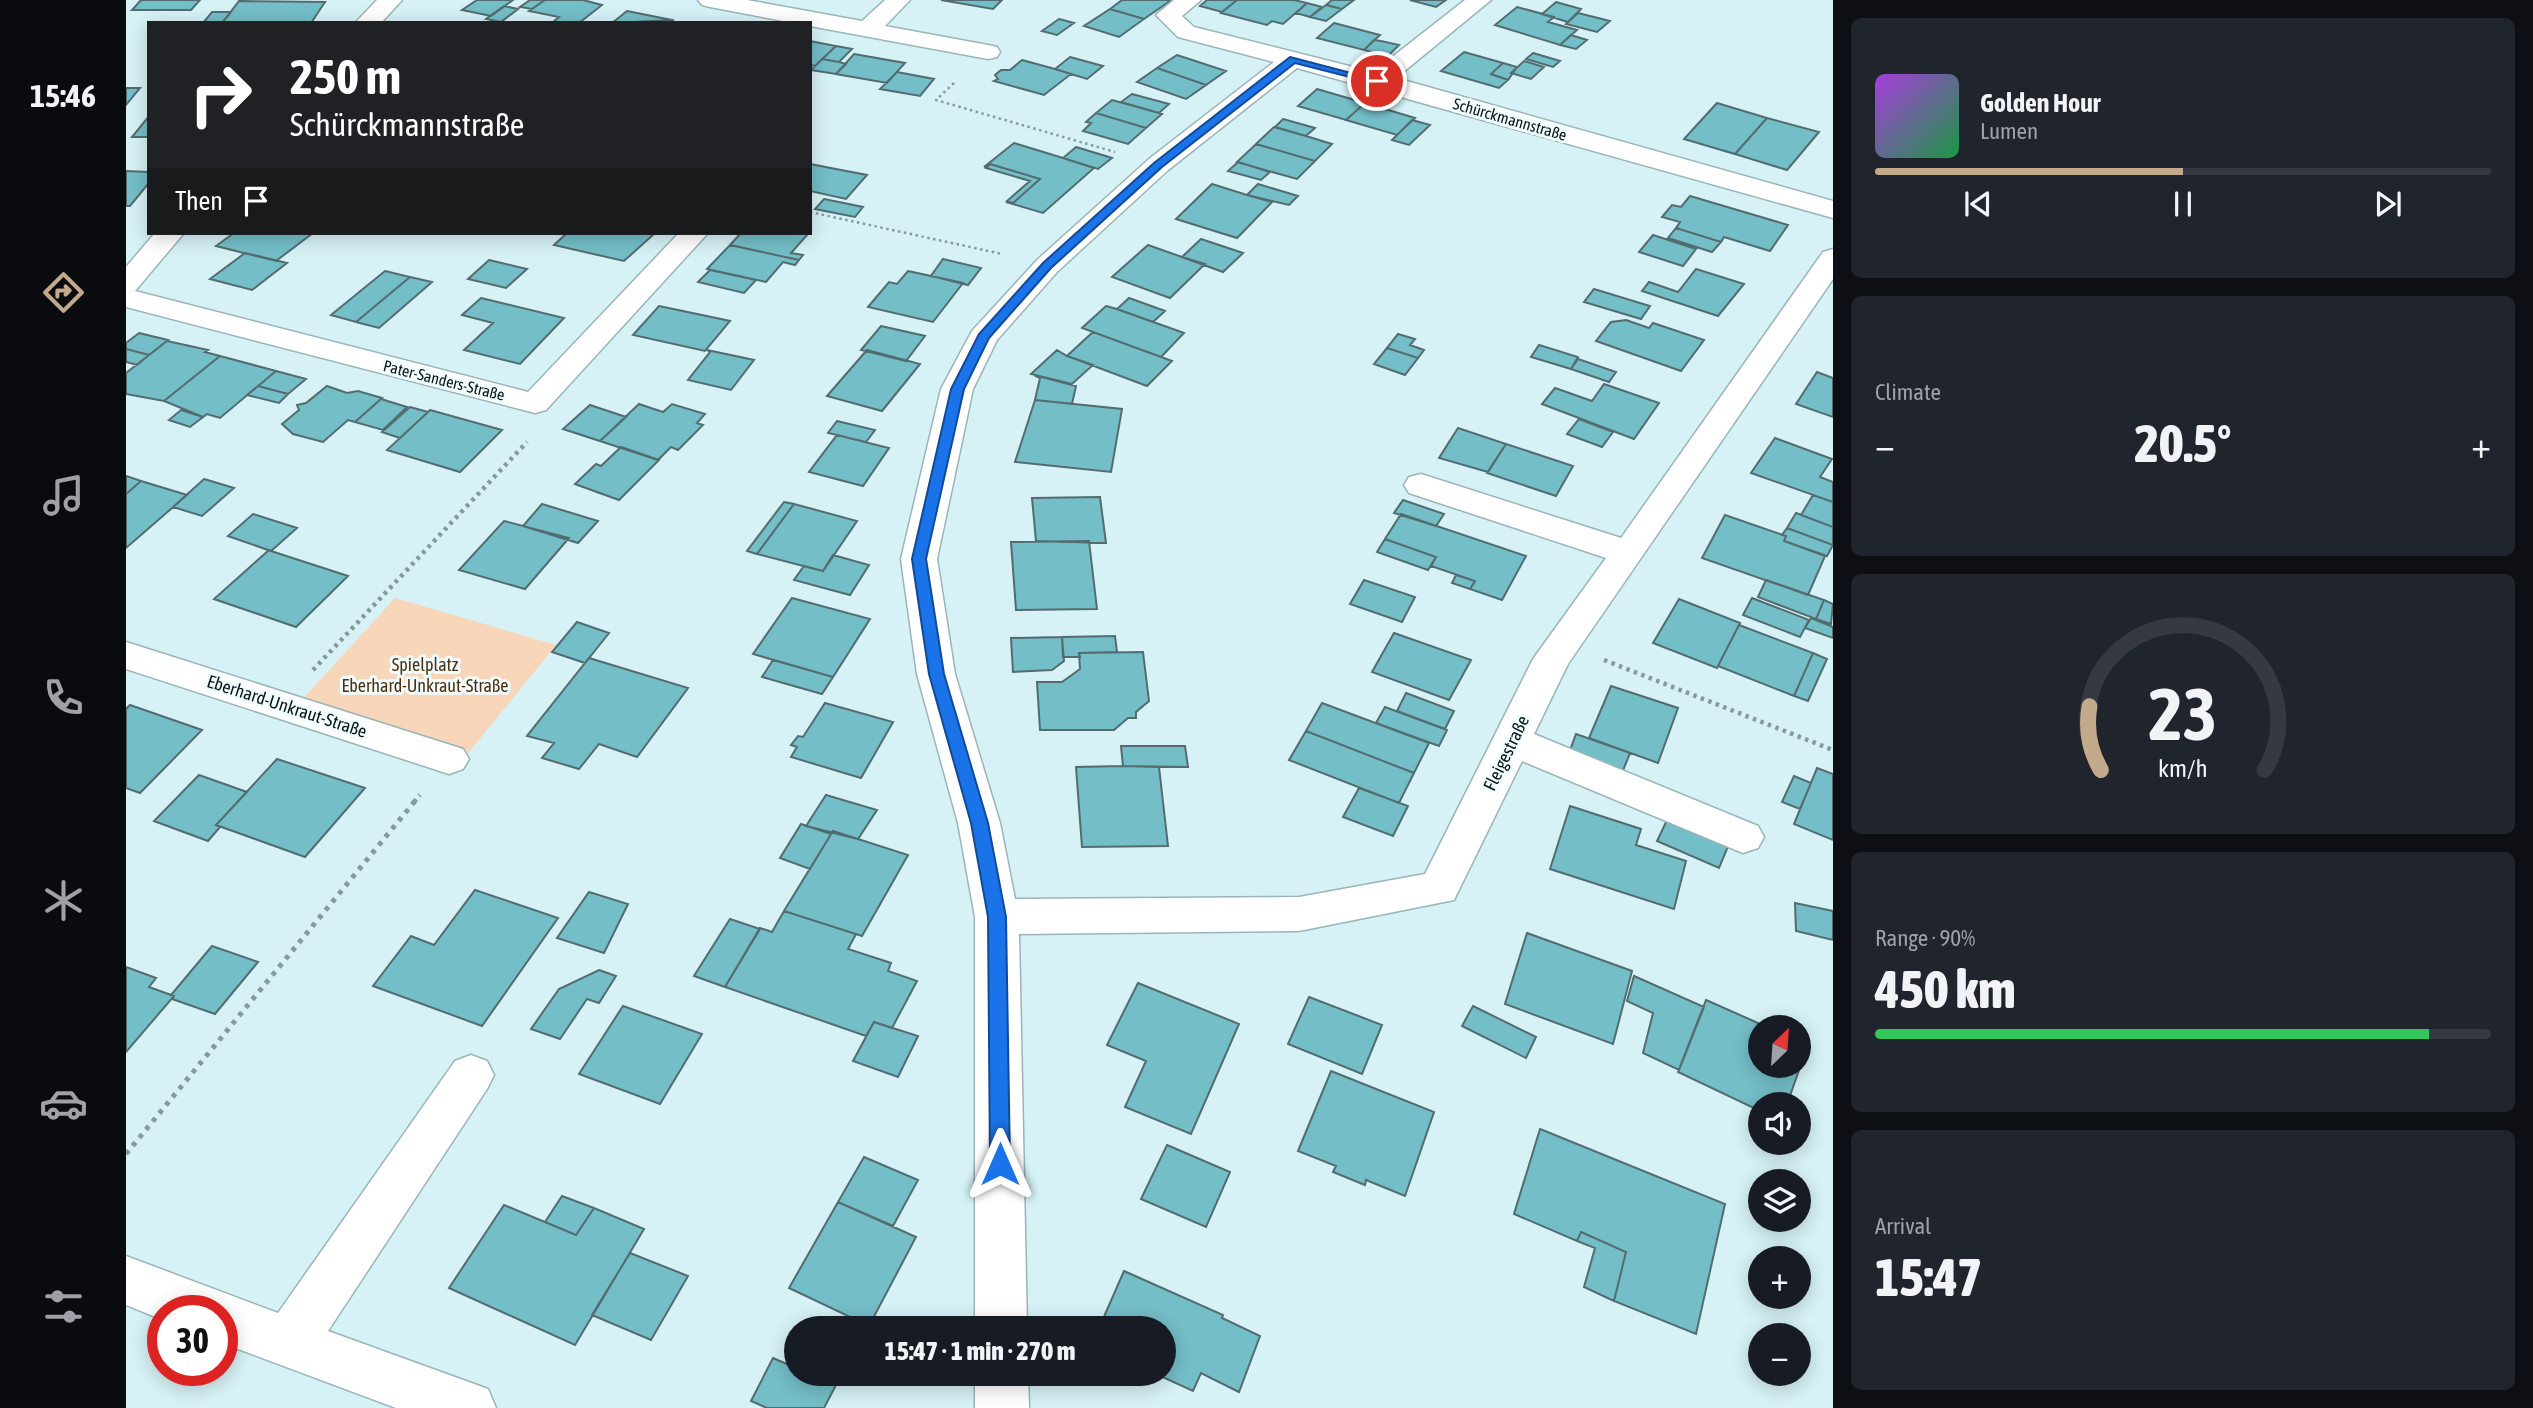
<!DOCTYPE html>
<html lang="en">
<head>
<meta charset="utf-8">
<style>
  body { margin:0; font-family:"Asap Condensed",sans-serif; background:#20242c; color:#f1f3f6; height:100vh; display:flex; flex-direction:column; font-size:26px; white-space:nowrap }
  * { box-sizing:border-box; margin:0 }
  p { font-size:23px; color:#9ea1a6 }
  .icon { flex:none; width:38px; height:38px; fill:none; stroke:currentColor; stroke-width:2; stroke-linecap:round; stroke-linejoin:round }
  .map { position:relative; flex:1; overflow:hidden }
  .drawer { display:flex; flex-direction:column; gap:18px; padding:18px; background:#0d0f14; width:700px }
  .drawer>* { flex:none }
  .banner { position:absolute; left:21px; top:21px; width:665px; height:214px; border-radius:0px; box-shadow:0 4px 18px #0003; background:#202124; color:#fff; overflow:hidden }
  .needle { width:46px; rotate:25deg }
  .buttons { position:absolute; left:1622px; top:1015px; display:grid; gap:14px }
  .buttons a { display:grid; place-items:center; width:63px; height:63px; border-radius:50%; background:#171b24; box-shadow:0 4px 18px #0003; font-size:35px }
  .speed { position:absolute; left:21px; top:1295px; display:flex; gap:14px; font-size:35px; font-weight:700; text-align:center }
  .speed>* { display:grid; place-content:center; width:91px; height:91px; border-radius:50%; background:#171b24; box-shadow:0 4px 18px #0003; line-height:1 }
  .speed .limit { border:10px solid #d22; background:#fff; color:#111 }
  .pin { position:absolute; display:grid; place-items:center; width:60px; height:60px; color:#fff; margin:-30px; border:4px solid #fff; border-radius:50%; box-shadow:0 2px 7px #0007 }
  .me { position:absolute; width:77px; margin:-38px; rotate:0deg; stroke-linejoin:round; filter:drop-shadow(0 0 5px #0008) }
  .turn { display:flex; align-items:center; gap:24px; height:147px; padding:0 28px; font-size:32px }
  .turn .icon { width:91px; height:91px; stroke-width:2.5 }
  .turn b { display:block; font-size:49px; line-height:60px }
  .then { display:flex; align-items:center; height:66px; padding:0 28px; background:#0003; gap:14px; font-size:26px }
  .big { font-size:52px; font-weight:800; line-height:1.1 }
  .drawer .widget { flex:1; display:flex; flex-direction:column; justify-content:center; gap:10px; min-width:0; padding:0 24px; border-radius:10px; background:#20242c }
  .drawer .dial { align-items:center; gap:0 }
  .dial svg { height:182px; overflow:visible; fill:none; stroke:#363941; stroke-width:7; stroke-linecap:round; text-anchor:middle }
  .dial text { fill:#f1f3f6; stroke:none }
  .song { display:flex; align-items:center; gap:21px }
  .cover { width:84px; height:84px; border-radius:10px; background:linear-gradient(135deg,hsl(280 70% 55%),hsl(140 70% 35%)) }
  .played { height:7px; border-radius:4px; background:linear-gradient(90deg,#c3aa8b 50%,#363941 50%) }
  .keys { display:flex; justify-content:space-around; direction:ltr }
  .heat { display:flex; justify-content:space-between; align-items:center; font-size:38px; direction:ltr }
  .charge { height:10px; border-radius:5px; background:linear-gradient(90deg,#34c759 90%,#363941 0) }
  .trip { position:absolute; left:658px; top:1316px; width:392px; height:70px; border-radius:35px; background:#171b24; box-shadow:0 4px 18px #0003; font-weight:800; line-height:70px; text-align:center }
  main { display:flex; flex:1; min-height:0 }
  .dock { display:flex; flex-direction:column; width:126px; justify-content:space-around; align-items:center; background:#090b0e; color:#9ea1a6 }
  .dock .icon { width:49px; height:49px }
  .dock .selected { color:#c3aa8b }
  .dock b { font-size:32px; color:#f1f3f6 }
  .map>svg:first-child { display:block }
</style>
</head>
<body>
<main>
<nav class="dock">
<b>15:46</b>
<svg class="icon selected" aria-label="directions" viewBox="0 0 24 24"><path d="M12 3l9 9-9 9-9-9zM9 14v-3h6M13 9l2 2-2 2"/></svg>
<svg class="icon" aria-label="music" viewBox="0 0 24 24"><path d="M9 18V5l10-2v13"/><circle cx="6" cy="18" r="3"/><circle cx="16" cy="16" r="3"/></svg>
<svg class="icon" aria-label="phone" viewBox="0 0 24 24"><path d="M5 4h4l2 5-3 2q2 4 5 5l2-3 5 2v4C11 20 4 13 5 4z"/></svg>
<svg class="icon" aria-label="climate" viewBox="0 0 24 24"><path d="M12 3v18M4 7l16 10M4 17L20 7"/></svg>
<svg class="icon" aria-label="car" viewBox="0 0 24 24"><path d="M5 17H2v-5l4-1 3-4h7l3 4 3 1v5h-3M9 17h6M6 11h13"/><circle cx="7" cy="17" r="2"/><circle cx="17" cy="17" r="2"/></svg>
<svg class="icon" aria-label="filters" viewBox="0 0 24 24"><path d="M4 7h16M4 17h16"/><circle cx="9" cy="7" r="2"/><circle cx="15" cy="17" r="2"/></svg>
</nav>
<div class="map">
<svg width="1707" height="1408" viewBox="0 0 1707 1408">
  <rect width="100%" height="100%" fill="#d6f2f6"/>
  <!-- green -->
  <path fill="#f8d6ba" d="M269 598 430 645 340 756 171 705Z"/>
  <!-- building -->
  <path fill="#74bec8" stroke="#536c70" stroke-width="2" d="M15 0H74L65 10H6Z
    M351 0H387L365 16 336 10Z
    M404 0H419L406 9 394 7Z
    M419 0H457L476 5 453 23H426L433 17 403 11Z
    M815 0H876L867 9Z
    M996 0H1041L1044 1 1018 19 984 9Z
    M1081 0H1111L1096 12 1074 6Z
    M1111 0H1168L1181 3 1157 24 1146 21 1141 25 1095 13Z
    M1206 0H1228L1216 9 1200 5Z
    M1284 0H1320L1310 7Z
    M113 1 199 2 185 23H96Z
    M1430 2 1455 9 1442 22 1416 14Z
    M1181 3 1196 7 1184 17 1170 13Z
    M1200 5 1216 9 1200 21 1184 17Z
    M378 6 392 9 375 22 360 19Z
    M1391 7 1428 17 1422 22 1451 30 1434 45 1369 25Z
    M984 9 1018 19 993 37 958 26Z
    M501 11 546 20H548L486 23Z
    M86 12H105L96 23H77Z
    M1452 13 1484 21 1471 32 1440 24Z
    M933 19 948 23 931 35 916 31Z
    M1208 23 1254 35 1238 50 1191 38Z
    M1445 35 1461 40 1450 49 1434 45Z
    M1248 40 1255 41 1273 45 1262 56 1238 50Z
    M684 41 710 46 689 66 684 65Z
    M710 46 726 49 713 62 696 59Z
    M1338 52 1377 63 1365 74 1382 80 1373 88 1315 71Z
    M1407 53 1434 61 1427 67 1400 59Z
    M728 54 779 63 761 83 710 74Z
    M1051 55 1100 71 1080 85 1031 68Z
    M944 57 977 66 961 79 929 69Z
    M696 59 713 62 720 64 710 74 685 70Z
    M896 60 929 69 945 74 918 95 868 81 872 79 869 75 875 70H884Z
    M1398 61 1418 67 1405 79 1385 73Z
    M1377 63 1391 67 1382 80 1365 74Z
    M1031 68 1080 85 1060 99 1011 82Z
    M771 72 808 79 794 96 754 89Z
    M0 88H14L0 105Z
    M1191 89 1239 103 1220 120 1172 106Z
    M1006 94 1043 104 1033 113 995 102Z
    M986 100 1033 113 1036 114 1020 128 970 113Z
    M1239 103 1289 118 1271 135 1220 120Z
    M1591 103 1641 118 1609 154 1558 139Z
    M970 113 1020 128 1002 144 957 131 965 123 960 122Z
    M23 116V137H6Z
    M1641 118 1693 132 1661 170 1609 154Z
    M1157 119 1189 128 1180 136 1149 127Z
    M1286 120 1304 125 1283 145 1266 140Z
    M1148 127 1180 136 1206 144 1189 161 1130 144Z
    M888 143 937 158 968 168 917 213 880 202 887 203 914 179 864 164 858 167Z
    M1130 144 1189 161 1171 179 1111 162Z
    M950 147 986 158 972 169 937 158Z
    M1112 162 1144 172 1135 180 1102 171Z
    M684 164 741 175 720 199 684 191Z
    M864 164 914 179 887 203 881 201 904 181 860 168Z
    M0 171 23 172V183L4 206H0Z
    M1086 184 1121 195 1146 202 1111 238 1050 219Z
    M1132 184 1172 196 1163 205 1121 195Z
    M1564 196 1662 225 1644 251 1598 237 1595 242 1550 228 1554 222 1536 217 1546 205 1555 207Z
    M698 199 737 207 729 217 689 209Z
    M1550 228 1595 242 1586 252 1542 238Z
    M108 233H187L150 261 90 246Z
    M441 233H527L528 234 498 261 428 245Z
    M615 233H679L682 234 665 253 677 255 673 260 604 245Z
    M1527 235 1570 249 1557 266 1513 252Z
    M1075 239 1117 253 1097 272 1056 257Z
    M604 245 673 260 669 265 657 262 640 282 581 269Z
    M1022 245 1056 257 1079 264 1044 298 986 277Z
    M119 253 161 263 126 290 84 279Z
    M817 259 855 268 842 285 805 276Z
    M363 260 401 269 380 288 342 279Z
    M1570 269 1618 284 1592 316 1516 291 1523 282 1552 292Z
    M584 270 630 280 618 293 572 282Z
    M259 271 284 277 230 322 205 315Z
    M782 271 837 283 807 322 742 307 763 282 771 284Z
    M284 277 306 282 253 328 230 322Z
    M1468 289 1524 306 1515 319 1458 302Z
    M355 298 438 318 394 364 338 350 367 323 336 315Z
    M1003 298 1039 311 1027 322 991 309Z
    M533 306 604 321 579 351 507 335Z
    M980 306 991 309 1058 333 1035 357 956 328Z
    M1500 320 1523 328 1527 323 1578 340 1555 371 1470 341 1485 322Z
    M755 326 799 336 780 361 735 350Z
    M967 332 1035 357 1046 361 1021 386 941 356Z
    M13 333 42 340 23 355 0 349V343Z
    M1272 334 1289 339 1284 345 1298 350 1292 358 1261 348Z
    M41 341 82 350 79 352 94 356 38 401 0 394V373Z
    M1413 345 1452 357 1445 369 1405 357Z
    M1261 348 1292 358 1279 375 1248 364Z
    M0 349 23 355 11 365 0 362Z
    M581 350 628 360 605 390 562 380 584 352Z
    M741 350 794 364 756 411 701 396Z
    M931 350 941 356 967 365 946 384 905 374Z
    M94 356 150 371 94 418 81 414 77 417 38 401Z
    M1452 359 1490 372 1483 382 1445 369Z
    M150 371 180 379 162 394 132 386Z
    M1691 372 1707 378V417L1670 404Z
    M908 375 950 386 946 404 909 400 914 378Z
    M1478 384 1533 403 1508 439 1416 404 1429 388 1466 401Z
    M132 386 162 394 153 403 121 395Z
    M201 386 221 393 232 391 256 398 229 422 222 420 197 442 167 434 156 424 173 410 171 405 180 403Z
    M255 399 281 407 257 430 229 422Z
    M909 400 996 409 985 472 889 462Z
    M513 404 537 412 546 404 579 414 571 423 577 425 552 450 545 447 532 460 474 441Z
    M464 405 500 417 474 441 437 429Z
    M284 407 302 412 274 438 256 432Z
    M55 410 77 417 64 427 43 420Z
    M304 410 376 430 334 472 261 450Z
    M1453 419 1487 432 1476 447 1441 434Z
    M711 421 749 430 740 442 702 433Z
    M1332 428 1380 444 1362 472 1313 458Z
    M711 435 763 448 737 486 683 472Z
    M1649 438 1706 459 1694 477 1707 482V502L1625 473Z
    M1380 444 1447 466 1430 496 1361 473Z
    M495 447 533 460 493 500 449 484 470 464 475 466Z
    M0 476 15 481 0 494Z
    M78 479 108 488 76 516 47 507Z
    M15 481 61 495 0 548V494Z
    M1687 495 1707 502V527L1675 515Z
    M974 497 980 543 910 541 906 498Z
    M1277 500 1318 514 1310 526 1268 513Z
    M658 502 668 504 631 554 621 551Z
    M416 504 472 521 452 543 397 526Z
    M668 504 731 521 697 571 631 554Z
    M1670 513 1707 527V545L1661 528Z
    M127 514 171 528 145 551 102 536Z
    M1275 514 1400 556 1376 600 1344 589 1349 581 1305 566 1310 557 1259 539Z
    M1599 515 1660 536 1658 541 1699 556 1682 595 1576 558Z
    M378 521 443 538 399 589 333 570Z
    M1661 528 1707 545 1701 556 1658 541 1660 536 1656 535Z
    M1259 539 1310 557 1302 570 1251 552Z
    M963 541 971 609 890 610 885 542Z
    M143 550 145 551 222 576 170 627 88 599Z
    M707 555 743 565 724 595 668 580 678 566 697 571Z
    M1330 575 1349 581 1344 589 1326 583Z
    M1238 580 1289 597 1276 622 1224 604Z
    M1640 580 1698 600 1690 619 1632 597Z
    M666 598 744 619 707 677 627 654Z
    M1626 598 1683 620 1674 637 1617 615Z
    M1553 599 1614 623 1591 668 1527 643Z
    M1698 600 1707 604 1705 624 1690 619Z
    M1685 618 1707 627V638L1679 628Z
    M451 622 483 633 459 663 426 652Z
    M1613 625 1687 653 1668 696 1592 666Z
    M1268 633 1345 660 1323 700 1246 672Z
    M989 636 991 652 953 653 954 657H937L936 637Z
    M936 637 938 661 926 670 887 672 885 638Z
    M1017 652 1023 701 1010 712V718H1002L988 730H914L911 682H936L954 669 953 653Z
    M1687 653 1701 659 1682 701 1668 696Z
    M463 658 562 688 511 757 473 744 453 769 416 758 428 743 401 736Z
    M647 660 707 677 696 694 636 677Z
    M1485 686 1552 708 1532 763 1463 738Z
    M1280 693 1328 711 1319 729 1271 711Z
    M699 703 767 722 735 778 665 757 671 747 665 745 672 736 677 737Z
    M1196 703 1303 743 1288 773 1180 731Z
    M4 705 76 730 14 793 0 788V709Z
    M1259 707 1321 730 1313 746 1250 723Z
    M1180 731 1288 773 1273 803 1163 760Z
    M1450 734 1504 753 1496 773 1443 753Z
    M995 746H1059L1062 767 997 766Z
    M151 759 239 788 179 857 90 825Z
    M997 766 1033 767 1042 846 956 847 950 767Z
    M1691 768 1707 774V840L1668 824Z
    M73 775 121 792 90 825 94 827 82 841 28 821Z
    M1668 776 1685 783 1674 809 1656 802Z
    M1233 788 1282 806 1267 836 1217 817Z
    M700 795 751 810 732 839 680 826Z
    M1444 806 1515 829 1510 845 1560 861 1548 909 1424 869Z
    M1542 818 1603 844 1593 868 1531 841Z
    M675 824 705 834 684 869 654 858Z
    M707 831 782 855 736 936 658 911Z
    M349 890 432 918 356 1026 247 986 285 936 308 945Z
    M463 892 502 904 478 953 431 938Z
    M1669 903 1707 911V940L1670 931Z
    M658 911 730 934 722 949 765 963 762 971 791 981 766 1028 748 1022 740 1036 599 987 634 928 646 932Z
    M604 919 634 929 599 987 568 976Z
    M1401 933 1506 971 1487 1044 1379 1004Z
    M86 946 132 962 89 1014 46 999 48 996 45 995Z
    M0 967 30 978 23 987 48 996 0 1052Z
    M473 970 490 976 473 1003 461 999 434 1039 405 1029 433 989Z
    M1508 976 1578 1007 1553 1070 1517 1053 1527 1013 1501 1001Z
    M1012 983 1113 1024 1065 1134 999 1107 1020 1061 981 1045Z
    M1183 997 1256 1025 1236 1074 1162 1044Z
    M1580 1000 1641 1027H1634V1066H1673V1042L1682 1045 1661 1104H1634V1111L1552 1072Z
    M497 1006 576 1034 534 1104 453 1074Z
    M1347 1006 1410 1037 1400 1058 1336 1026Z
    M748 1022 792 1036 772 1077 727 1061Z
    M1205 1071 1308 1112 1279 1196 1240 1180 1239 1185 1207 1172 1210 1166 1172 1151Z
    M1414 1129 1599 1204 1570 1334 1488 1301 1500 1252 1455 1232 1451 1241 1388 1214Z
    M1041 1145 1104 1172 1080 1227 1015 1199Z
    M738 1157 792 1180 767 1226 712 1202Z
    M436 1196 468 1208 450 1235 419 1222Z
    M712 1202 790 1237 743 1326 663 1288Z
    M378 1205 450 1235 468 1208 518 1229 449 1345 323 1288Z
    M1455 1232 1500 1252 1488 1301 1458 1287 1469 1248 1451 1241Z
    M504 1253 562 1276 525 1340 466 1315Z
    M998 1271 1097 1315 1096 1318 1134 1336 1113 1392 1075 1373 1067 1391 1030 1374H1038V1328H973Z
    M647 1358 670 1368V1374H683L710 1385 698 1408H641L625 1401Z"/>
  <g fill="none" stroke-linecap="round" stroke-linejoin="round">
    <defs>
      <path id="minor" d="M251 0H276L255 23H229Z
        M572 0H621L736 21 759 0H784L759 26 862 45 871 47 874 52 871 57 862 59 684 26V23H668L584 7 576 5Z
        M1048 0H1075L1056 16 1068 27 1247 72 1339 0H1365L1270 78 1707 201V218L1171 68 1041 171 931 272 871 340 847 389 811 559 829 674 874 823 889 899 1173 897 1299 874 1407 659 1480 558 1283 493 1278 485 1283 477 1295 474 1495 538 1697 252 1707 249V279L1442 664 1408 734 1632 826 1638 837 1632 848 1617 853 1396 761 1328 900 1173 931 893 934 901 1328H849V917L832 823 791 674 775 559 815 389 846 331 911 260 1023 159 1148 62 1052 37 1030 15Z
        M29 233H58L9 291 402 392 553 233H582L420 410 409 413 0 307V267Z
        M0 642 337 749 343 759 337 769 323 774 0 669Z
        M345 1055 361 1061 368 1075 361 1089 202 1331 362 1389 370 1408H270L96 1343V1311H37V1320L0 1305V1256L152 1313 329 1061Z
        M849 1374H902L903 1408H849Z"/>
    </defs>
    <!-- minor casing -->
    <use href="#minor" stroke="#9ab5b9" stroke-width="3"/>
    <!-- path-far2 -->
    <path stroke="#859a9d" stroke-width="2.5" stroke-dasharray="2.5 3.5" stroke-linecap="butt" d="M828 83 810 100 989 152
      M684 212 876 254"/>
    <!-- path-far1 -->
    <path stroke="#859a9d" stroke-width="4.5" stroke-dasharray="3.5 4.5" stroke-linecap="butt" d="M1478 660 1707 750
      M187 670 401 442
      M288 802 294 795"/>
    <!-- path -->
    <path stroke="#859a9d" stroke-width="5" stroke-dasharray="4.5 6" stroke-linecap="butt" d="M0 1154 289 801"/>
    <!-- minor -->
    <use href="#minor" fill="#fff" fill-rule="evenodd"/>
  </g>
  <!-- route -->
  <path fill="#1a73e8" stroke="#114b97" stroke-width="2" d="M1164 57 1256 81 1251 84 1169 63 1036 167 925 268 863 338 838 389 800 559 818 674 862 823 880 917 884 1164 881 1170 874 1173 866 1170 864 1164 862 917 845 823 803 674 786 559 825 389 853 334 917 263 1028 163Z"/>
  <g text-anchor="middle" dominant-baseline="central" stroke-width="6" stroke-linejoin="round" paint-order="stroke">
    <!-- far-street labels -->
    <g font-size="16" fill="#0b1517" stroke="#f0fcfd">
      <text transform="translate(1384 119) rotate(16)">Schürckmannstraße</text>
      <text transform="translate(318 380) rotate(14)">Pater-Sanders-Straße</text>
    </g>
    <!-- park labels -->
    <g font-size="18" fill="#4e3010" stroke="#f0fcfd">
      <text x="299" y="664">Spielplatz<tspan x="299" dy="21">Eberhard-Unkraut-Straße</tspan></text>
    </g>
    <!-- street labels -->
    <g font-size="18" fill="#0b1517" stroke="#f0fcfd">
      <text transform="translate(161 706) rotate(18)">Eberhard-Unkraut-Straße</text>
      <text transform="translate(1380 753) rotate(-64)">Fleigestraße</text>
    </g>
  </g>
</svg>
<div class="buttons">
<a><svg class="needle" viewBox="-14 -14 28 28"><path d="M0-13l5 13h-10z" fill="#e53935"/><path d="M0 13l5-13h-10z" fill="#9ea1a6"/></svg></a>
<a><svg class="icon" aria-label="sound" viewBox="0 0 24 24"><path d="M4 9h4l5-4v14l-5-4H4zM17 9q2 3 0 6"/></svg></a>
<a><svg class="icon" aria-label="layers" viewBox="0 0 24 24"><path d="M12 4l9 5-9 5-9-5zM3 14l9 5 9-5"/></svg></a>
<a>+</a>
<a>−</a>
</div>
<div class="speed"><div class="limit">30</div></div>
<div class="pin" style="left:1251px;top:81px;background:#d93025"><svg class="icon" aria-label="arrive" viewBox="0 0 24 24"><path d="M6 21V4h12l-3 4 3 4H6"/></svg></div>
<svg class="me" style="left:874px;top:1164px" viewBox="-20 -20 40 40"><path d="M0-17L14 15 0 8-14 15z" fill="#1a73e8" stroke="#fff" stroke-width="4"/></svg>
<div class="trip">15:47 · 1 min · 270 m</div>
<div class="banner">
<div class="turn"><svg class="icon" aria-label="right" viewBox="0 0 24 24"><path d="M7 20v-9h11M14 6l5 5-5 5"/></svg><div><b>250 m</b>Schürckmannstraße</div></div>
<div class="then">Then<svg class="icon" aria-label="arrive" viewBox="0 0 24 24"><path d="M6 21V4h12l-3 4 3 4H6"/></svg></div>
</div>
</div>
<section class="drawer">
<div class="widget">
<div class="song"><i class="cover"></i><div><b>Golden Hour</b><p>Lumen</p></div></div>
<div class="played"></div>
<div class="keys"><svg class="icon" aria-label="previous" viewBox="0 0 24 24"><path d="M18 5L8 12l10 7zM5 5v14"/></svg><svg class="icon" aria-label="pause" viewBox="0 0 24 24"><path d="M8 5v14M16 5v14"/></svg><svg class="icon" aria-label="next" viewBox="0 0 24 24"><path d="M6 5l10 7-10 7zM19 5v14"/></svg></div>
</div>
<div class="widget"><p>Climate</p>
<div class="heat"><a>−</a><b class="big">20.5°</b><a>+</a></div>
</div>
<div class="widget dial"><svg viewBox="0 0 100 80">
<path d="M14 69A42 42 0 1 1 86 69"/>
<path d="M14 69A42 42 0 0 1 9 41" stroke="#c3aa8b"/>
<text x="50" y="56" font-size="32" font-weight="700">23</text>
<text x="50" y="72" font-size="11">km/h</text>
</svg></div>
<div class="widget"><p>Range · 90%</p><b class="big">450 km</b><div class="charge"></div></div>
<div class="widget"><p>Arrival</p><b class="big">15:47</b></div>
</section>
</main>
</body>
</html>
